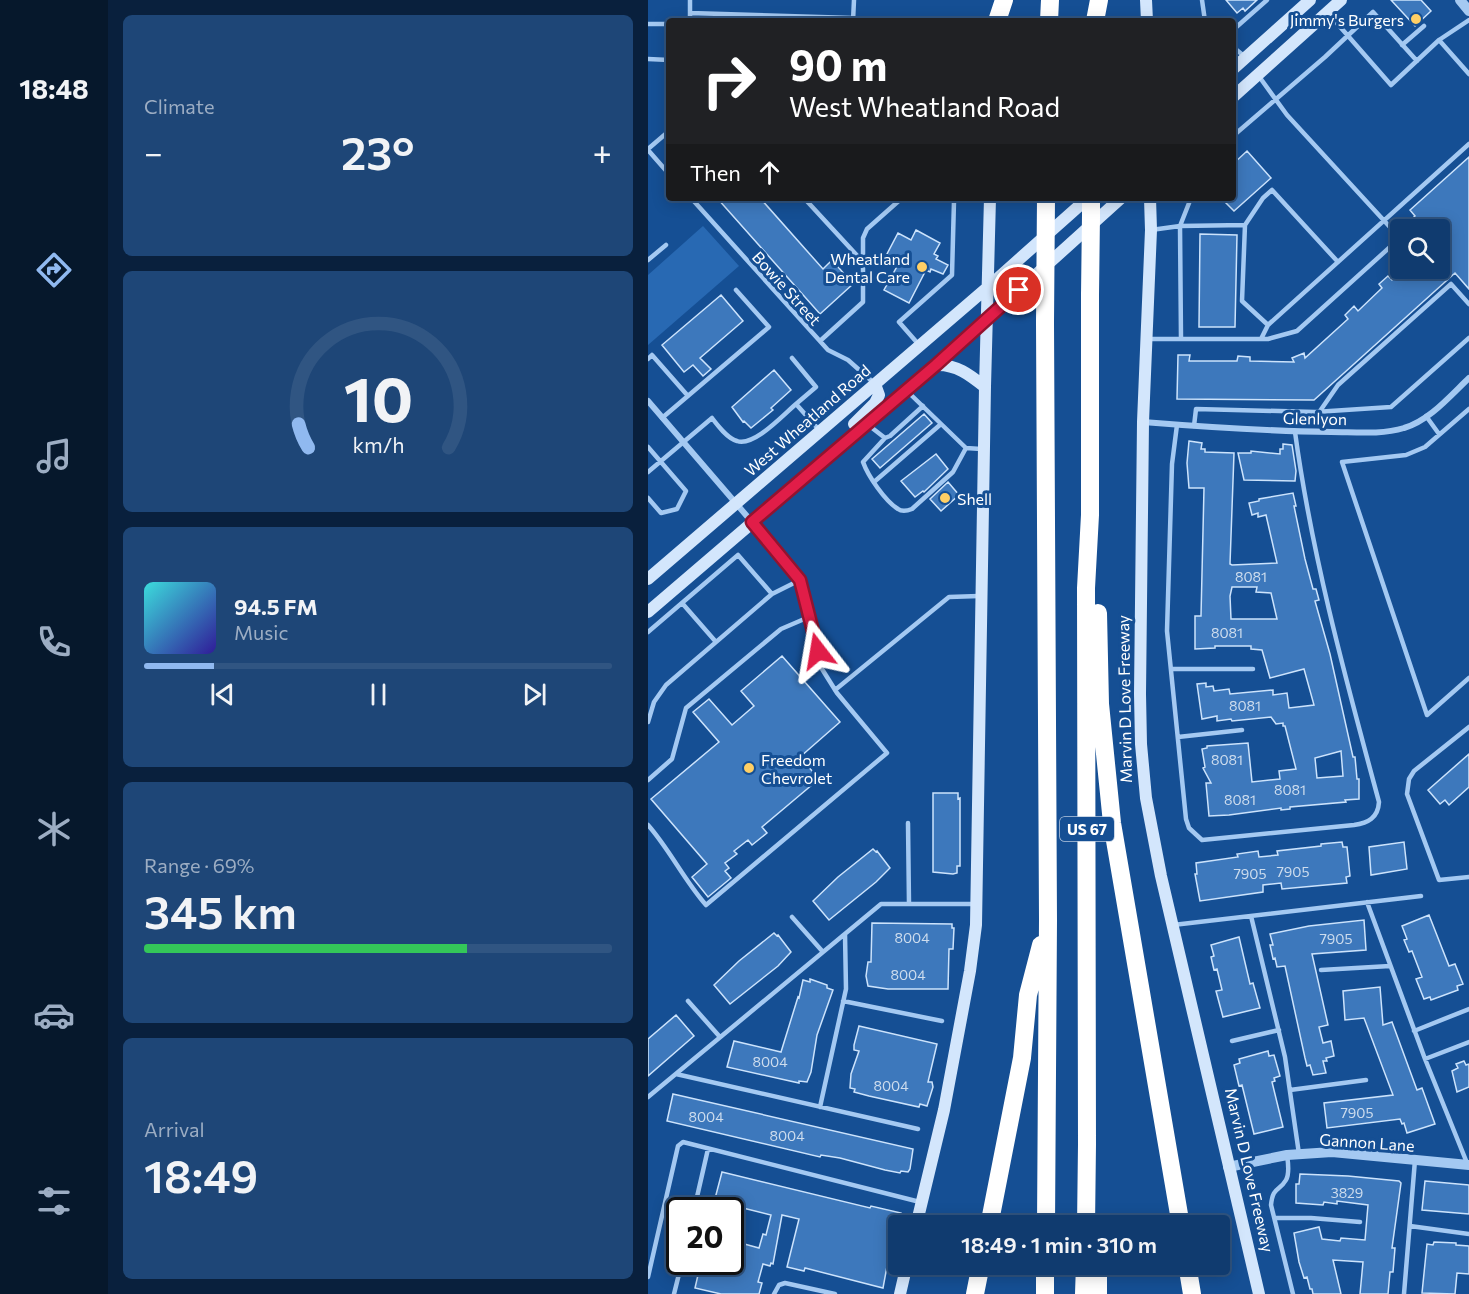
<!DOCTYPE html>
<html lang="en">
<head>
<meta charset="utf-8">
<style>
  body { margin:0; font-family:Commissioner,sans-serif; background:#1e4677; color:#f1f3f6; height:100vh; display:flex; flex-direction:column; font-size:22px; white-space:nowrap }
  * { box-sizing:border-box; margin:0 }
  p { font-size:20px; color:#9cadc3 }
  .icon { flex:none; width:33px; height:33px; fill:none; stroke:currentColor; stroke-width:2; stroke-linecap:round; stroke-linejoin:round }
  .map { position:relative; flex:1; overflow:hidden }
  .sheet { display:flex; flex-direction:column; gap:15px; padding:15px; background:#09203d; width:540px }
  .sheet>* { flex:none }
  .top-card { position:absolute; left:18px; top:18px; width:570px; height:183px; border-radius:6px; box-shadow:0 3px 15px #0003,0 0 0 2px #305582; background:#202124; color:#fff; overflow:hidden }
  .buttons { position:absolute; left:742px; top:219px; display:grid; gap:12px }
  .buttons a { display:grid; place-items:center; width:60px; height:60px; border-radius:6px; background:#103b6f; box-shadow:0 3px 15px #0003,0 0 0 2px #305582; font-size:30px }
  .speed { position:absolute; left:18px; top:1197px; display:flex; gap:12px; font-size:30px; font-weight:700; text-align:center }
  .speed>* { display:grid; place-content:center; width:78px; height:78px; border-radius:50%; background:#103b6f; box-shadow:0 3px 15px #0003,0 0 0 2px #305582; line-height:1 }
  .speed .limit { border:3px solid #111; border-radius:9px; background:#fff; color:#111 }
  .pin { position:absolute; display:grid; place-items:center; width:51px; height:51px; color:#fff; margin:-26px; border:3px solid #fff; border-radius:50%; box-shadow:0 2px 6px #0007 }
  .me { position:absolute; width:66px; margin:-33px; rotate:346deg; stroke-linejoin:round; filter:drop-shadow(0 0 4px #0008) }
  .turn { display:flex; align-items:center; gap:21px; height:126px; padding:0 24px; font-size:27px }
  .turn .icon { width:78px; height:78px; stroke-width:2.5 }
  .turn b { display:block; font-size:42px; line-height:51px }
  .then { display:flex; align-items:center; height:57px; padding:0 24px; background:#0003; gap:12px; font-size:22px }
  .big { font-size:45px; font-weight:600; line-height:1.1 }
  .sheet .tile { flex:1; display:flex; flex-direction:column; justify-content:center; gap:9px; min-width:0; padding:0 21px; border-radius:9px; background:#1e4677 }
  .sheet .dial { align-items:center; gap:0 }
  .dial svg { height:156px; overflow:visible; fill:none; stroke:#305582; stroke-width:7; stroke-linecap:round; text-anchor:middle }
  .dial text { fill:#f1f3f6; stroke:none }
  .song { display:flex; align-items:center; gap:18px }
  .cover { width:72px; height:72px; border-radius:9px; background:linear-gradient(135deg,hsl(180 70% 55%),hsl(250 70% 35%)) }
  .played { height:6px; border-radius:3px; background:linear-gradient(90deg,#90b9f0 15%,#305582 15%) }
  .keys { display:flex; justify-content:space-around; direction:ltr }
  .heat { display:flex; justify-content:space-between; align-items:center; font-size:33px; direction:ltr }
  .charge { height:9px; border-radius:4px; background:linear-gradient(90deg,#34c759 69%,#305582 0) }
  .trip { position:absolute; left:240px; top:1215px; width:342px; height:60px; border-radius:6px; background:#103b6f; box-shadow:0 3px 15px #0003,0 0 0 2px #305582; font-weight:600; line-height:60px; text-align:center }
  main { display:flex; flex:1; min-height:0 }
  .tab-bar { display:flex; flex-direction:column; width:108px; justify-content:space-around; align-items:center; background:#06182c; color:#9cadc3 }
  .tab-bar .icon { width:42px; height:42px }
  .tab-bar .current { color:#90b9f0 }
  .tab-bar b { font-size:27px; color:#f1f3f6 }
  .map>svg:first-child { display:block }
</style>
</head>
<body>
<main>
<nav class="tab-bar">
<b>18:48</b>
<svg class="icon current" aria-label="directions" viewBox="0 0 24 24"><path d="M12 3l9 9-9 9-9-9zM9 14v-3h6M13 9l2 2-2 2"/></svg>
<svg class="icon" aria-label="music" viewBox="0 0 24 24"><path d="M9 18V5l10-2v13"/><circle cx="6" cy="18" r="3"/><circle cx="16" cy="16" r="3"/></svg>
<svg class="icon" aria-label="phone" viewBox="0 0 24 24"><path d="M5 4h4l2 5-3 2q2 4 5 5l2-3 5 2v4C11 20 4 13 5 4z"/></svg>
<svg class="icon" aria-label="climate" viewBox="0 0 24 24"><path d="M12 3v18M4 7l16 10M4 17L20 7"/></svg>
<svg class="icon" aria-label="car" viewBox="0 0 24 24"><path d="M5 17H2v-5l4-1 3-4h7l3 4 3 1v5h-3M9 17h6M6 11h13"/><circle cx="7" cy="17" r="2"/><circle cx="17" cy="17" r="2"/></svg>
<svg class="icon" aria-label="filters" viewBox="0 0 24 24"><path d="M4 7h16M4 17h16"/><circle cx="9" cy="7" r="2"/><circle cx="15" cy="17" r="2"/></svg>
</nav>
<section class="sheet">
<div class="tile"><p>Climate</p>
<div class="heat"><a>−</a><b class="big">23°</b><a>+</a></div>
</div>
<div class="tile dial"><svg viewBox="0 0 100 80">
<path d="M14 69A42 42 0 1 1 86 69"/>
<path d="M14 69A42 42 0 0 1 9 57" stroke="#90b9f0"/>
<text x="50" y="56" font-size="32" font-weight="700">10</text>
<text x="50" y="72" font-size="11">km/h</text>
</svg></div>
<div class="tile">
<div class="song"><i class="cover"></i><div><b>94.5 FM</b><p>Music</p></div></div>
<div class="played"></div>
<div class="keys"><svg class="icon" aria-label="previous" viewBox="0 0 24 24"><path d="M18 5L8 12l10 7zM5 5v14"/></svg><svg class="icon" aria-label="pause" viewBox="0 0 24 24"><path d="M8 5v14M16 5v14"/></svg><svg class="icon" aria-label="next" viewBox="0 0 24 24"><path d="M6 5l10 7-10 7zM19 5v14"/></svg></div>
</div>
<div class="tile"><p>Range · 69%</p><b class="big">345 km</b><div class="charge"></div></div>
<div class="tile"><p>Arrival</p><b class="big">18:49</b></div>
</section>
<div class="map">
<svg width="821" height="1294" viewBox="0 0 821 1294">
  <rect width="100%" height="100%" fill="#154f94"/>
  <!-- green -->
  <path fill="#2869b3" d="M55 226 91 266 0 345V275Z"/>
  <!-- building -->
  <path fill="#3d78bc" stroke="#cce3fc" stroke-width="1.5" fill-rule="evenodd" d="M578 0H609L597 11 595 8 589 13Z
    M743 0H773L783 11 767 26Z
    M599 151 623 178 586 211 573 198H585V164Z
    M821 157V289L807 273 666 400 529 399 530 355H542L541 361H589L590 356 602 357V361L646 362 644 358 656 353 657 358 700 319 697 315 706 306 710 311 734 288 731 284 740 276 744 280 756 268H792V230H767L760 222 767 216 762 210Z
    M69 198H112L175 269 184 260 205 284 172 314Z
    M268 230 292 243 286 254 290 256 288 259 300 265 295 274 283 269 282 272 278 270 261 303 236 290 252 261 239 254 250 233 263 240Z
    M552 234 589 235 587 327H551Z
    M73 295 95 321 52 358 63 369 55 376 45 365 36 372 14 345Z
    M126 370 143 390 123 408 125 410 103 428 96 421 95 422 84 407Z
    M276 414 284 423 232 468 224 459Z
    M541 441 554 443 553 449H557V452L586 453 582 564 584 565 629 563 618 515 610 517V513L604 515 601 503 611 501V499L645 493 648 506H646L657 559 665 589H668L671 600 667 601 682 654 705 757H707L709 779H711V799L697 800 698 802 642 807V809L633 810V808L581 815 561 816 558 783H563L555 768 557 767 554 749 559 748V746L600 743 604 782 632 779 631 771 648 769 637 726H635V723L628 724 623 717 584 721 583 719 569 721V716L554 719 549 684 558 683V687L565 686 566 691 581 689 582 694 625 690V695L639 693 641 708 666 705 656 669 622 678 614 650 603 649V646H567V648L547 649V616H553L556 488H541L539 463ZM584 587H609L608 592 623 593 629 619H583L582 596ZM693 751 695 776 669 778 667 758Z
    M635 444 644 445 648 471 647 481 596 480 590 453H603V451L632 454V449H635Z
    M288 454 300 469 276 492 275 491 267 497 253 481Z
    M300 482 311 495 293 511 282 499Z
    M134 656 192 722 152 757 171 779 114 827 119 833 104 845 100 840 86 851 89 854 77 863 81 868 77 871 83 878 60 897 44 877 59 864 3 799 71 742 45 712 61 699 84 725 106 706 93 691Z
    M821 754V787L801 805 797 800 792 804 780 790Z
    M285 793H310V799L312 798V866H309V873L305 874 285 872Z
    M694 842 695 847H699L702 876 698 877 699 883 634 889 633 883 615 885V892L552 901 547 874H549L548 863 590 857 589 854 610 851 611 857 630 855 629 851 673 846V844Z
    M756 842 759 869 723 875 721 847Z
    M225 849 228 852 229 851 242 868 228 882 181 920 165 901 190 877Z
    M781 915 801 966 807 964 815 984 809 986 810 990 783 1000 782 997 776 999 768 979 774 977 764 951 761 952 756 940 759 939 754 926Z
    M716 920 718 950 664 954 680 1025 671 1027 675 1043 683 1041 686 1056 678 1058 679 1061H675L678 1073 665 1075 662 1065 659 1066 657 1058 637 966 629 967 627 958 625 959 622 945H625L622 934 661 926Z
    M224 923 304 924V928H306L305 949H301L300 989H240L220 986 218 976 220 962H223Z
    M126 933 129 936 130 935 143 952 130 966 82 1004 66 985 91 961Z
    M591 937 602 984 605 983 612 1008 575 1017 568 991 574 990 569 969 566 970 563 957 566 956 563 945Z
    M162 979 179 985V988L185 990 169 1035 163 1072 159 1082 151 1081V1083L79 1067 86 1041 133 1052 150 997 151 998 155 980 162 982Z
    M732 987 735 1025 744 1022 769 1090 774 1088 787 1124 759 1133 756 1123 754 1124 752 1119 679 1128 676 1103 745 1095 716 1018 697 1020 695 991Z
    M28 1015 46 1036 0 1076V1039Z
    M211 1026 289 1044 280 1082H284L285 1087 279 1106 272 1104 271 1107 221 1096 206 1092 207 1089 202 1088 203 1074 211 1051 206 1050V1045Z
    M620 1051 621 1056 626 1055 632 1076 626 1078 627 1081 624 1082 635 1127 606 1134 594 1085 591 1086 586 1065 592 1063 591 1059Z
    M816 1061 818 1065 821 1064V1087L809 1092 804 1071 810 1068 808 1064Z
    M25 1094 265 1149 262 1169 260 1172 253 1171 252 1173 237 1170 192 1158 173 1155 172 1157 19 1121Z
    M74 1172 222 1208 223 1206 253 1213 247 1239 242 1250 235 1288 157 1268 156 1271 139 1267 151 1219 134 1215 125 1264 123 1263 122 1266 115 1264 110 1282 114 1283 111 1294H73L47 1288 53 1262H82V1210H64ZM95 1208 123 1215 118 1235 115 1234 111 1248 89 1242Z
    M652 1174 700 1176 751 1181 753 1183 744 1248H747L745 1272H742L740 1294H712L715 1262 685 1260 693 1294H665L664 1289H662L659 1277 656 1278 651 1262 646 1233 671 1227 674 1239 692 1241 693 1238 717 1240 720 1205 689 1201V1204L676 1202 675 1205 648 1203V1184H651Z
    M777 1181 821 1185V1214L774 1210Z
    M786 1242 808 1243V1245L821 1246V1274L809 1273 807 1294 774 1293 779 1244 785 1245Z"/>
  <g fill="none" stroke-linecap="round" stroke-linejoin="round">
    <!-- service -->
    <path stroke="#a4c9f2" stroke-width="4.5" d="M554 0 557 21
      M42 13 205 18
      M680 13 743 85 791 40 821 74
      M42 21V0
      M205 21 206 0
      M0 24H21
      M585 30 619 0
      M791 40 821 20
      M754 45 776 26
      M585 47 596 56
      M0 59 21 60
      M585 136 677 57 725 12 769 61
      M0 149 21 131
      M0 150 21 174
      M43 198 180 350 200 360 226 383
      M156 198 215 262
      M543 198 532 226 597 225 594 301 620 325 613 339
      M597 225 615 198 624 190 690 262
      M503 230 532 226 533 339
      M0 260 18 245
      M620 325 821 144
      M501 339H620L649 331 752 238 639 115 610 75
      M172 341 215 302V238L219 229 254 198
      M272 346 251 322 304 275 306 201 309 198
      M144 358 168 387 148 404 172 431
      M0 359 4 355 40 396
      M260 392 318 448 333 449
      M821 409 777 447 758 455 694 462 779 715 821 678
      M672 411 690 385 803 284 821 304
      M778 416 791 434
      M14 418 121 327 88 290
      M219 424 237 438 242 436 275 406
      M529 425 524 464 519 631 538 819 541 828 554 840 706 825C720 823 730 818 731 802 698 680 664 557 647 432
      M546 426 548 409 667 412 743 407 821 338
      M237 438 215 462C220 476 237 501 250 509 254 512 259 511 264 509L305 472 318 448
      M0 447 38 491 29 509 13 513 0 498
      M0 472 64 418C70 426 79 438 89 441 106 447 135 415 148 404
      M226 482 293 424
      M34 603 68 642
      M0 632 90 555 124 594
      M523 669H605
      M187 690 301 597 331 596
      M0 722 6 702 18 685 124 594 152 580
      M821 727 766 771 761 779 759 794 791 880 821 877
      M530 737 594 730
      M0 780 24 759 38 708 133 629 161 617
      M260 823 261 904
      M0 825C22 850 36 880 58 905L239 753 189 693 174 669 152 580 105 524
      M719 902 777 1059 819 1163
      M603 916 637 1057 651 1154
      M144 917 175 952
      M525 925 773 896
      M673 970 742 966
      M40 1001 72 1037
      M195 1001 294 1021
      M766 1031 821 1009
      M584 1041 631 1030
      M777 1059 821 1042
      M28 1074 270 1129
      M642 1090 718 1080
      M0 1097 233 904H327
      M172 1107 198 989 197 934
      M639 1155C640 1162 642 1173 638 1180 631 1192 625 1186 623 1205L645 1294
      M46 1210 60 1149
      M627 1218H663L712 1222
      M762 1226 821 1234
      M0 1277 30 1146 35 1142 272 1202
      M26 1294 34 1262
      M126 1294 131 1285 137 1283 187 1294
      M756 1294 767 1160"/>
    <!-- minor -->
    <path stroke="#a4c9f2" stroke-width="6" d="M0 401 104 522
      M495 422C557 427 620 431 683 432 706 432 733 435 756 428 781 421 802 396 821 378"/>
    <!-- tertiary -->
    <path stroke="#a4c9f2" stroke-width="10" d="M812 0 821 11
      M580 1167 639 1155 684 1152 821 1165"/>
    <!-- secondary -->
    <path stroke="#d3e6fc" stroke-width="12" d="M498 0 499 21
      M585 69 662 0
      M585 97 693 0
      M502 198 503 230 495 422 492 694 493 744 498 798 513 876 611 1294
      M288 365C308 364 322 375 337 387
      M206 424 227 403 231 395 227 384
      M0 579 340 287 440 198
      M0 612 288 365 473 198
      M268 1226 296 1110 322 971 328 925 337 387 342 198
      M252 1294 259 1264"/>
    <!-- motorway -->
    <path stroke="#fff" stroke-width="18" d="M349 21 356 0
      M401 21 402 0
      M447 21 451 0
      M443 215V198
      M397 323 400 920 398 1226
      M450 613 452 704 464 823 533 1226
      M341 1226 374 1058 380 995 393 945
      M438 1226 439 1144 438 588 442 515V295
      M450 1264V1294
      M539 1264 544 1294
      M327 1294 333 1264
      M397 1294V1264
      M436 1294 437 1264"/>
    <!-- motorway-bridge -->
    <path stroke="#fff" stroke-width="18" d="M442 295 443 215
      M397 323 398 198"/>
  </g>
  <g fill="none" stroke-linecap="round" stroke-linejoin="round">
    <defs>
      <path id="route" d="M170 651 152 580 104 522 288 365 371 290"/>
    </defs>
    <!-- route casing -->
    <use href="#route" stroke="#92132f" stroke-width="15"/>
    <!-- route -->
    <use href="#route" stroke="#e11d48" stroke-width="10"/>
  </g>
  <!-- markers -->
  <g fill="#ffcf65" stroke="#154f94" stroke-width="2">
    <circle cx="768" cy="19" r="6"/>
    <circle cx="274" cy="267" r="6"/>
    <circle cx="297" cy="498" r="6"/>
    <circle cx="101" cy="768" r="6"/>
  </g>
  <g text-anchor="middle" dominant-baseline="central" stroke-width="6" stroke-linejoin="round" paint-order="stroke">
    <!-- number labels -->
    <g font-size="14" fill="#ceddee">
      <text x="603" y="576">8081</text>
      <text x="579" y="632">8081</text>
      <text x="597" y="705">8081</text>
      <text x="579" y="759">8081</text>
      <text x="642" y="789">8081</text>
      <text x="592" y="799">8081</text>
      <text x="645" y="871">7905</text>
      <text x="602" y="873">7905</text>
      <text x="264" y="937">8004</text>
      <text x="688" y="938">7905</text>
      <text x="260" y="974">8004</text>
      <text x="122" y="1061">8004</text>
      <text x="243" y="1085">8004</text>
      <text x="709" y="1112">7905</text>
      <text x="58" y="1116">8004</text>
      <text x="139" y="1135">8004</text>
      <text x="699" y="1192">3829</text>
    </g>
    <!-- shield labels -->
    <rect fill="#154f94" stroke="#b9cadf" stroke-width="1.5" x="412" y="817" width="54" height="24" rx="4.5"/>
    <g font-size="15" font-weight="bold" fill="#fff">
      <text x="439" y="829">US 67</text>
    </g>
    <!-- poi labels -->
    <g font-size="16" fill="#fff" stroke="#154f94" text-anchor="end">
      <text x="756" y="19">Jimmy's Burgers</text>
      <text x="262" y="258">Wheatland<tspan x="262" dy="18">Dental Care</tspan></text>
      <text x="309" y="498" text-anchor="start">Shell</text>
      <text x="113" y="759" text-anchor="start">Freedom<tspan x="113" dy="18">Chevrolet</tspan></text>
    </g>
    <!-- street labels -->
    <g font-size="16" fill="#fff" stroke="#154f94">
      <text transform="translate(139 288) rotate(48)">Bowie Street</text>
      <text transform="translate(667 418) rotate(1)">Glenlyon</text>
      <text transform="translate(159 420) rotate(-41)">West Wheatland Road</text>
      <text transform="translate(476 699) rotate(-91)">Marvin D Love Freeway</text>
      <text transform="translate(719 1142) rotate(4)">Gannon Lane</text>
      <text transform="translate(602 1170) rotate(77)">Marvin D Love Freeway</text>
    </g>
  </g>
</svg>
<div class="buttons">
<a><svg class="icon" aria-label="search" viewBox="0 0 24 24"><circle cx="10" cy="10" r="6"/><path d="M15 15l6 6"/></svg></a>
</div>
<div class="speed"><div class="limit">20</div></div>
<div class="pin" style="left:371px;top:290px;background:#d93025"><svg class="icon" aria-label="arrive" viewBox="0 0 24 24"><path d="M6 21V4h12l-3 4 3 4H6"/></svg></div>
<svg class="me" style="left:170px;top:651px" viewBox="-20 -20 40 40"><path d="M0-17L14 15 0 8-14 15z" fill="#e11d48" stroke="#fff" stroke-width="4"/></svg>
<div class="trip">18:49 · 1 min · 310 m</div>
<div class="top-card">
<div class="turn"><svg class="icon" aria-label="right" viewBox="0 0 24 24"><path d="M7 20v-9h11M14 6l5 5-5 5"/></svg><div><b>90 m</b>West Wheatland Road</div></div>
<div class="then">Then<svg class="icon" aria-label="ahead" viewBox="0 0 24 24"><path d="M12 20V5M6 11l6-6 6 6"/></svg></div>
</div>
</div>
</main>
</body>
</html>
